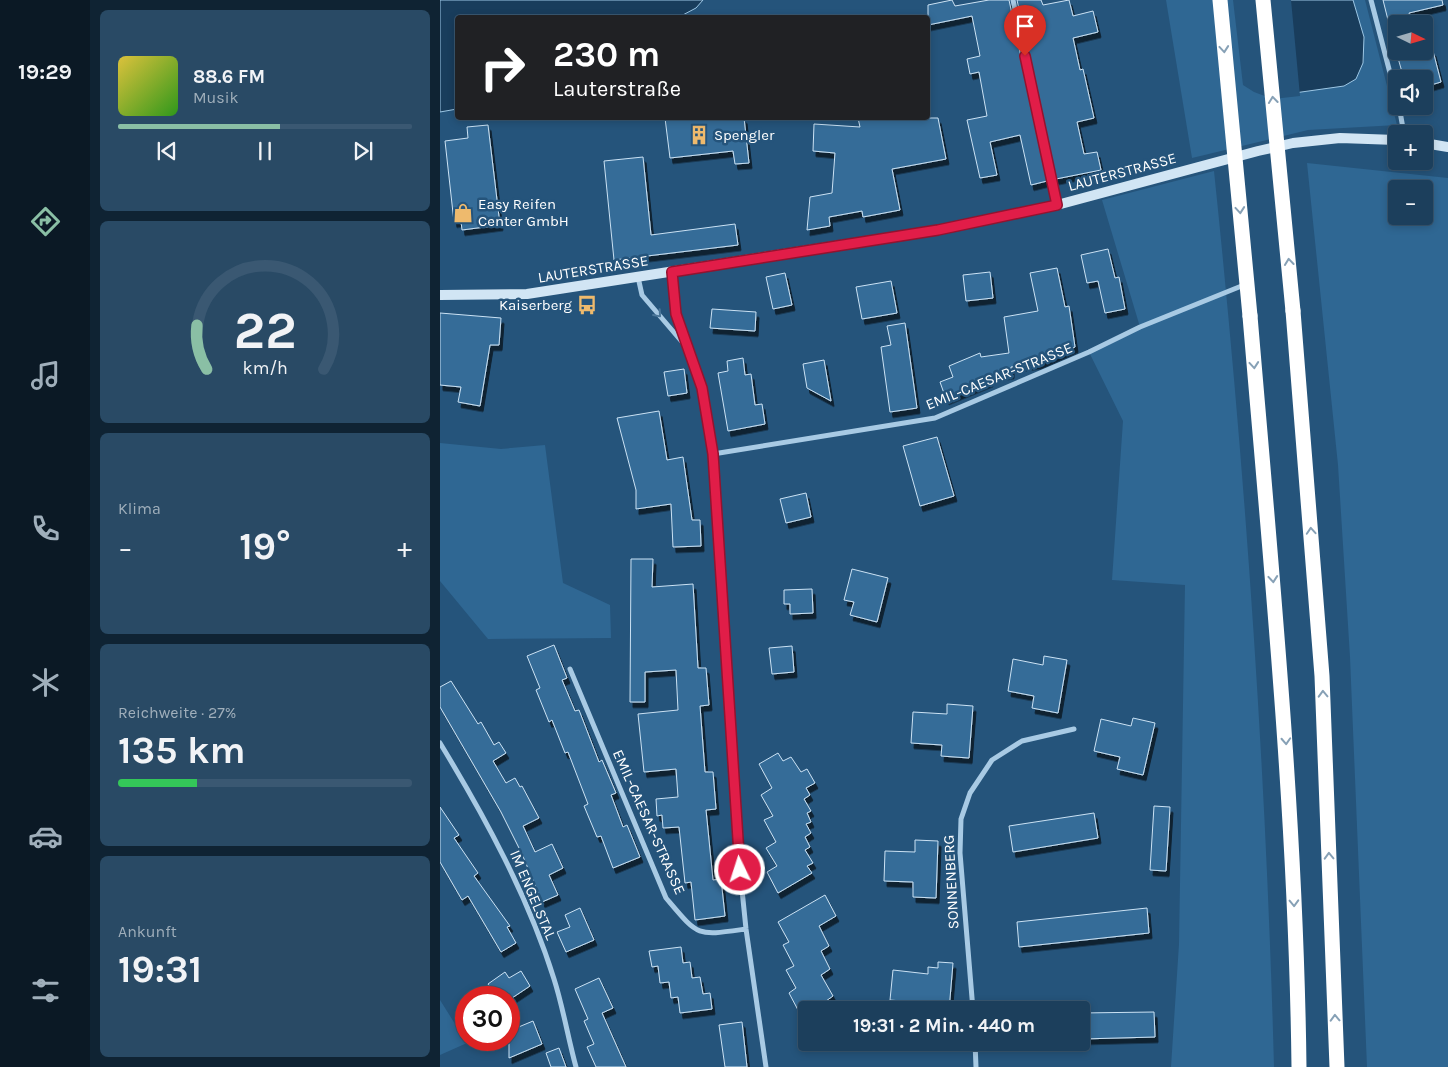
<!DOCTYPE html>
<html lang="de">
<head>
<meta charset="utf-8">
<style>
  body { margin:0; font-family:Karla,sans-serif; background:#294a65; color:#f1f3f6; height:100vh; display:flex; flex-direction:column; font-size:19px; white-space:nowrap }
  * { box-sizing:border-box; margin:0 }
  p { font-size:16px; color:#a0afbb }
  .icon { flex:none; width:28px; height:28px; fill:none; stroke:currentColor; stroke-width:2; stroke-linecap:round; stroke-linejoin:round }
  .map { position:relative; flex:1; overflow:hidden }
  .panel { display:flex; flex-direction:column; gap:10px; padding:10px; background:#0f2333; width:350px }
  .panel>* { flex:none }
  .hud { position:absolute; left:15px; top:15px; width:475px; height:105px; border-radius:5px; box-shadow:0 2px 8px #0003,0 0 0 1px #3a5872; background:#202124; color:#fff; overflow:hidden }
  .needle { width:32px; rotate:95deg }
  .controls { position:absolute; left:948px; top:15px; display:grid; gap:10px }
  .controls a { display:grid; place-items:center; width:45px; height:45px; border-radius:5px; background:#1c3f5c; box-shadow:0 2px 8px #0003,0 0 0 1px #3a5872; font-size:25px }
  .speed { position:absolute; left:15px; top:986px; display:flex; gap:10px; font-size:25px; font-weight:700; text-align:center }
  .speed>* { display:grid; place-content:center; width:65px; height:65px; border-radius:50%; background:#1c3f5c; box-shadow:0 2px 8px #0003,0 0 0 1px #3a5872; line-height:1 }
  .speed .limit { border:8px solid #d22; background:#fff; color:#111 }
  .pin { position:absolute; display:grid; place-items:center; width:42px; height:42px; color:#fff; margin:-51px -21px; border-radius:50% 50% 50% 0; rotate:-45deg; box-shadow:0 0 5px #0007 }
  .pin .icon { rotate:45deg }
  .me { position:absolute; width:55px; margin:-28px; rotate:356deg; stroke-linejoin:round; filter:drop-shadow(0 0 4px #0008) }
  .turn { display:flex; align-items:center; gap:18px; height:105px; padding:0 15px; font-size:22px }
  .turn .icon { width:65px; height:65px; stroke-width:2.5 }
  .turn b { display:block; font-size:35px; line-height:42px }
  .big { font-size:38px; font-weight:700; line-height:1.1 }
  .panel .widget { flex:1; display:flex; flex-direction:column; justify-content:center; gap:8px; min-width:0; padding:0 18px; border-radius:8px; background:#294a65 }
  .panel .dial { align-items:center; gap:0 }
  .dial svg { height:130px; overflow:visible; fill:none; stroke:#3a5872; stroke-width:7; stroke-linecap:round; text-anchor:middle }
  .dial text { fill:#f1f3f6; stroke:none }
  .song { display:flex; align-items:center; gap:15px }
  .cover { width:60px; height:60px; border-radius:8px; background:linear-gradient(135deg,hsl(50 70% 55%),hsl(110 70% 35%)) }
  .played { height:5px; border-radius:2px; background:linear-gradient(90deg,#8abfa5 55%,#3a5872 55%) }
  .keys { display:flex; justify-content:space-around; direction:ltr }
  .heat { display:flex; justify-content:space-between; align-items:center; font-size:28px; direction:ltr }
  .charge { height:8px; border-radius:4px; background:linear-gradient(90deg,#34c759 27%,#3a5872 0) }
  .trip { position:absolute; left:358px; top:1001px; width:292px; height:50px; border-radius:5px; background:#1c3f5c; box-shadow:0 2px 8px #0003,0 0 0 1px #3a5872; font-weight:700; line-height:50px; text-align:center }
  main { display:flex; flex:1; min-height:0 }
  .menu { display:flex; flex-direction:column; width:90px; justify-content:space-around; align-items:center; background:#0b1925; color:#a0afbb }
  .menu .icon { width:35px; height:35px }
  .menu .selected { color:#8abfa5 }
  .menu b { font-size:22px; color:#f1f3f6 }
  .map>svg:first-child { display:block }
</style>
</head>
<body>
<main>
<nav class="menu">
<b>19:29</b>
<svg class="icon selected" aria-label="directions" viewBox="0 0 24 24"><path d="M12 3l9 9-9 9-9-9zM9 14v-3h6M13 9l2 2-2 2"/></svg>
<svg class="icon" aria-label="music" viewBox="0 0 24 24"><path d="M9 18V5l10-2v13"/><circle cx="6" cy="18" r="3"/><circle cx="16" cy="16" r="3"/></svg>
<svg class="icon" aria-label="phone" viewBox="0 0 24 24"><path d="M5 4h4l2 5-3 2q2 4 5 5l2-3 5 2v4C11 20 4 13 5 4z"/></svg>
<svg class="icon" aria-label="climate" viewBox="0 0 24 24"><path d="M12 3v18M4 7l16 10M4 17L20 7"/></svg>
<svg class="icon" aria-label="car" viewBox="0 0 24 24"><path d="M5 17H2v-5l4-1 3-4h7l3 4 3 1v5h-3M9 17h6M6 11h13"/><circle cx="7" cy="17" r="2"/><circle cx="17" cy="17" r="2"/></svg>
<svg class="icon" aria-label="filters" viewBox="0 0 24 24"><path d="M4 7h16M4 17h16"/><circle cx="9" cy="7" r="2"/><circle cx="15" cy="17" r="2"/></svg>
</nav>
<section class="panel">
<div class="widget">
<div class="song"><i class="cover"></i><div><b>88.6 FM</b><p>Musik</p></div></div>
<div class="played"></div>
<div class="keys"><svg class="icon" aria-label="previous" viewBox="0 0 24 24"><path d="M18 5L8 12l10 7zM5 5v14"/></svg><svg class="icon" aria-label="pause" viewBox="0 0 24 24"><path d="M8 5v14M16 5v14"/></svg><svg class="icon" aria-label="next" viewBox="0 0 24 24"><path d="M6 5l10 7-10 7zM19 5v14"/></svg></div>
</div>
<div class="widget dial"><svg viewBox="0 0 100 80">
<path d="M14 69A42 42 0 1 1 86 69"/>
<path d="M14 69A42 42 0 0 1 8 42" stroke="#8abfa5"/>
<text x="50" y="56" font-size="32" font-weight="700">22</text>
<text x="50" y="72" font-size="11">km/h</text>
</svg></div>
<div class="widget"><p>Klima</p>
<div class="heat"><a>−</a><b class="big">19°</b><a>+</a></div>
</div>
<div class="widget"><p>Reichweite · 27%</p><b class="big">135 km</b><div class="charge"></div></div>
<div class="widget"><p>Ankunft</p><b class="big">19:31</b></div>
</section>
<div class="map">
<svg width="1008" height="1067" viewBox="0 0 1008 1067">
  <defs>
    <filter id="shadow"><feDropShadow dx="3" dy="5.5" stdDeviation="0" flood-color="#0009"/></filter>
  </defs>
  <rect width="100%" height="100%" fill="#25547b"/>
  <!-- green -->
  <path fill="#2f6793" fill-rule="evenodd" d="M726 0H925L957 125 868 130 752 158Z
    M867 163 1008 178V1067H927L910 657 898 465ZM956 189H984V216H956Z
    M774 171C805 468 826 768 834 1067H731L739 944 745 585 672 580 683 421 649 352 700 327 662 200Z
    M0 443 61 449 105 445 123 583 170 605 171 638 48 639 0 581Z
    M0 1000 27 1043 0 1055Z"/>
  <!-- water -->
  <path fill="#193d5c" stroke="#9dc7e5" d="M0 0H263L256 8 239 17 18 18 17 109 0 112Z
    M795 0H913L924 37 923 63 916 79 904 86 833 96Z"/>
  <!-- pier -->
  <path fill="#25547b" d="M793 0H851L860 96 833 99 814 92 803 85Z"/>
  <!-- building -->
  <path fill="#356c98" stroke="#cbe2f4" filter="url(#shadow)" d="M512 0 515 6 549 0H569L607 181 591 185 580 135 550 142 557 175 540 178 527 120 547 116 539 72 530 74 527 59 540 56 532 16 488 25V5Z
    M577 0H601L603 5 629 0 633 16 653 11 658 32 633 38 640 70 643 69 654 118 637 122 644 154 657 152 661 170 616 179Z
    M943 0H1002L1003 5 969 13 972 24H949Z
    M956 51H993L1001 82 984 87V79H964Z
    M225 118H289V119L304 118 309 163 295 164 293 151 230 158Z
    M418 118H498L506 159 452 169 460 210 423 217 422 211 389 217 390 226 367 230 370 197 392 193 395 153 373 151 374 124 420 127Z
    M48 125 60 225 22 230 21 221 14 222 5 141 28 138 27 127Z
    M203 157 211 235 295 224 298 245 174 260 164 161Z
    M668 249 675 278 679 277 685 309 665 313 658 281 647 283 641 255Z
    M617 268 625 307 629 306 635 347 599 363 571 367V373L549 376 550 381 506 399 500 382 513 377 509 366 540 353 541 357 569 353 564 317 598 311 590 273Z
    M550 272 553 298 526 301 523 275Z
    M345 273 352 305 333 309 326 277Z
    M451 281 457 313 422 319 416 287Z
    M272 309 316 312 315 331 270 328Z
    M0 313 61 318 59 345H50L40 406 18 402 21 387 0 385Z
    M465 323 477 408 450 412 441 347 451 345 447 326Z
    M303 358 305 375 311 374 315 405 322 404 325 424 288 431 278 373 288 371 287 361Z
    M384 360 391 401 367 388 363 364Z
    M244 369 247 393 228 396 224 372Z
    M219 411 227 460 243 457 252 520H260L261 546 233 547 231 504 196 509V490L177 418Z
    M497 437 514 496 480 506 463 446Z
    M366 493 371 517 346 523 340 499Z
    M191 559H213L212 587 253 584 258 668H266L269 705 260 706 265 772H273L276 809 266 810 273 880 281 879 285 916 255 920 251 882 245 883 239 827 223 828 222 815 217 816 216 799 238 797 236 769 204 772 198 714 238 710 236 670 205 672V702H190Z
    M412 569 448 578 437 622 410 615 414 602 404 600Z
    M372 589 373 613 350 614V604H344V590Z
    M114 645 127 678 122 680 135 711 139 710 159 762 162 760 176 793 171 795 183 827 187 825 200 857 173 868 161 836 157 837 144 806 148 804 128 752 125 753 112 720 109 722 96 690 100 688 87 656Z
    M352 646 354 672 332 674 329 648Z
    M604 656 627 660 618 713 592 708 594 696 568 691 573 659 603 665Z
    M11 681 38 724 41 722 54 745 59 742 66 753 53 761 66 783 75 778 80 787 82 786 99 818 83 826 95 852 112 844 123 868 109 875 118 895 102 902 82 854 61 812 0 707V687Z
    M507 704 533 706 529 758 501 756 502 745 471 743 473 712 507 714Z
    M693 718 715 723 703 775 677 769 680 757 654 751 661 719 691 726Z
    M338 753 343 761 351 757 361 772 367 769 375 783 366 788 370 795 364 799 371 811 367 813 371 822 366 824 371 833 365 837 370 847 365 850 373 863 367 866 372 873 338 893 327 872 337 866 326 848 336 842 324 820 333 816 321 795 332 788 319 764Z
    M714 806 730 807 726 871 710 870Z
    M0 807 19 835 14 838 38 873 34 876 70 926 67 927 76 943 61 952 28 896 22 900 0 862Z
    M654 813 658 838 573 852 569 826Z
    M475 840 498 841 496 898 473 897V882L444 881 445 851 475 852Z
    M385 895 396 916 379 926 389 946 381 951 390 969 381 975 393 996 386 1001 391 1010H358L349 993 356 988 346 970 354 966 343 945 349 942 338 922Z
    M140 908 154 940 126 952 117 932 130 927 125 915Z
    M707 908 709 933 579 947 577 922Z
    M241 947 243 963 250 962 252 978 260 977 263 994 270 993 272 1009 240 1013 238 997 231 998 229 982 220 983 218 966 212 967 209 951Z
    M498 962 513 963 509 1010H484L485 1003 450 1000 453 970 488 974V967L498 968Z
    M81 971 90 986 72 998H57L48 984 65 972 69 978Z
    M159 978 173 1008 162 1013 186 1067H156L147 1047 154 1044 144 1021 148 1019 135 989Z
    M714 1012 715 1037 641 1039V1013Z
    M93 1021 102 1044 69 1058V1031Z
    M302 1022 307 1067H285L279 1025Z
    M119 1048 126 1067H111L106 1053Z"/>
  <g fill="none" stroke-linecap="round" stroke-linejoin="round">
    <!-- minor -->
    <path stroke="#a8cae4" stroke-width="5" d="M573 0 617 205
      M931 0 956 96
      M959 106 964 134
      M232 272 236 314 261 388 273 454 300 870 306 929 326 1067
      M198 277 202 295 243 343
      M273 454 495 418 649 352 700 327 804 285
      M130 669 226 898C259 937 256 936 306 929
      M0 743C45 817 88 896 114 979 123 1007 128 1038 136 1067
      M533 1010 520 853 521 819 530 793 552 760 582 741 634 729
      M535 1042 536 1067"/>
    <!-- secondary -->
    <path stroke="#d1e5f4" stroke-width="10" d="M984 143 1008 147
      M0 295 87 294 498 230 617 205 818 151 853 143 900 138 956 140"/>
    <!-- motorway -->
    <path stroke="#fff" stroke-width="15" d="M853 311 882 676 897 1067
      M810 316C831 566 856 816 859 1067"/>
    <!-- motorway-bridge -->
    <path stroke="#fff" stroke-width="15" d="M780 0 810 316
      M823 0 853 311"/>
  </g>
  <!-- one-way arrows -->
  <defs><path id="oneway-chevron" d="M-2-3.5L2.5 0L-2 3.5" fill="none" stroke-width="1.6" stroke-linecap="round" stroke-linejoin="round" transform="scale(1.25)"/></defs>
  <g stroke="#87a1b6">
    <use href="#oneway-chevron" transform="translate(784 49) rotate(85)"/>
    <use href="#oneway-chevron" transform="translate(833 100) rotate(-96)"/>
    <use href="#oneway-chevron" transform="translate(800 210) rotate(85)"/>
    <use href="#oneway-chevron" transform="translate(849 262) rotate(-96)"/>
    <use href="#oneway-chevron" transform="translate(814 365) rotate(85)"/>
    <use href="#oneway-chevron" transform="translate(871 531) rotate(-94)"/>
    <use href="#oneway-chevron" transform="translate(833 579) rotate(85)"/>
    <use href="#oneway-chevron" transform="translate(883 694) rotate(-92)"/>
    <use href="#oneway-chevron" transform="translate(846 741) rotate(87)"/>
    <use href="#oneway-chevron" transform="translate(889 856) rotate(-92)"/>
    <use href="#oneway-chevron" transform="translate(854 903) rotate(88)"/>
    <use href="#oneway-chevron" transform="translate(895 1018) rotate(-92)"/>
  </g>
  <use stroke="#4c779a" href="#oneway-chevron" transform="translate(218 314) rotate(49)"/>
  <g fill="none" stroke-linecap="round" stroke-linejoin="round">
    <defs>
      <path id="route" d="M300 870 273 454 262 388 236 314 232 272 498 230 617 205 585 56"/>
    </defs>
    <!-- route casing -->
    <use href="#route" stroke="#92132f" stroke-width="12"/>
    <!-- route -->
    <use href="#route" stroke="#e11d48" stroke-width="9"/>
  </g>
  <!-- icons -->
  <defs>
    <symbol id="building-bare" viewBox="-9 -9 18 18"><path d="M-4-6H4V6H1V3H-1V6H-4ZM-2.5-4.3h1.7v1.8h-1.7ZM.8-4.3h1.7v1.8H.8ZM-2.5-1h1.7V.8h-1.7ZM.8-1h1.7V.8H.8Z" fill="#eeba6d" stroke="#25547b" stroke-width="2.5" paint-order="stroke"/></symbol>
    <symbol id="shop-bare" viewBox="-9 -9 18 18"><path d="M-5-2.5h2.3a2.7 3.5 0 0 1 5.4 0H5L5.5 6h-11ZM-1.5-2.5h3a1.5 2.3 0 0 0-3 0Z" fill="#eeba6d" stroke="#25547b" stroke-width="2.5" paint-order="stroke"/></symbol>
    <symbol id="bus-bare" viewBox="-9 -9 18 18"><path d="M-5-6H5V4H4V6H2V4H-2V6H-4V4H-5ZM-3.5-4V0h7V-4ZM-3.5 1.2v1.5H-2V1.2ZM2 1.2v1.5H3.5V1.2Z" fill="#eeba6d" stroke="#25547b" stroke-width="2.5" paint-order="stroke"/></symbol>
  </defs>
  <g fill-rule="evenodd">
    <use href="#building-bare" x="245" y="121" width="28" height="28"/>
    <use href="#shop-bare" x="9" y="199" width="28" height="28"/>
    <use href="#bus-bare" x="133" y="291" width="28" height="28"/>
  </g>
  <g text-anchor="middle" dominant-baseline="central" stroke-width="5" stroke-linejoin="round" paint-order="stroke">
    <!-- poi labels -->
    <g font-size="15" fill="#fff" stroke="#25547b" text-anchor="start">
      <text x="274" y="135">Spengler</text>
      <text x="38" y="204">Easy Reifen<tspan x="38" dy="17">Center GmbH</tspan></text>
      <text x="132" y="305" text-anchor="end">Kaiserberg</text>
    </g>
    <!-- street labels -->
    <g font-size="15" fill="#fff" stroke="#25547b">
      <text transform="translate(682 172) rotate(-15)">LAUTERSTRASSE</text>
      <text transform="translate(153 269) rotate(-9)">LAUTERSTRASSE</text>
      <text transform="translate(559 376) rotate(-22)">EMIL-CAESAR-STRASSE</text>
      <text transform="translate(209 822) rotate(66)">EMIL-CAESAR-STRASSE</text>
      <text transform="translate(511 882) rotate(-93)">SONNENBERG</text>
      <text transform="translate(93 895) rotate(67)">IM ENGELSTAL</text>
    </g>
  </g>
</svg>
<div class="controls">
<a><svg class="needle" viewBox="-14 -14 28 28"><path d="M0-13l5 13h-10z" fill="#e53935"/><path d="M0 13l5-13h-10z" fill="#a0afbb"/></svg></a>
<a><svg class="icon" aria-label="sound" viewBox="0 0 24 24"><path d="M4 9h4l5-4v14l-5-4H4zM17 9q2 3 0 6"/></svg></a>
<a>+</a>
<a>−</a>
</div>
<div class="speed"><div class="limit">30</div></div>
<div class="pin" style="left:585px;top:56px;background:#d93025"><svg class="icon" aria-label="arrive" viewBox="0 0 24 24"><path d="M6 21V4h12l-3 4 3 4H6"/></svg></div>
<svg class="me" style="left:300px;top:870px" viewBox="-20 -20 40 40"><circle r="17" fill="#e11d48" stroke="#fff" stroke-width="3"/><path d="M0-11L8 9 0 5-8 9z" fill="#fff"/></svg>
<div class="trip">19:31 · 2 Min. · 440 m</div>
<div class="hud">
<div class="turn"><svg class="icon" aria-label="right" viewBox="0 0 24 24"><path d="M7 20v-9h11M14 6l5 5-5 5"/></svg><div><b>230 m</b>Lauterstraße</div></div>
</div>
</div>
</main>
</body>
</html>
